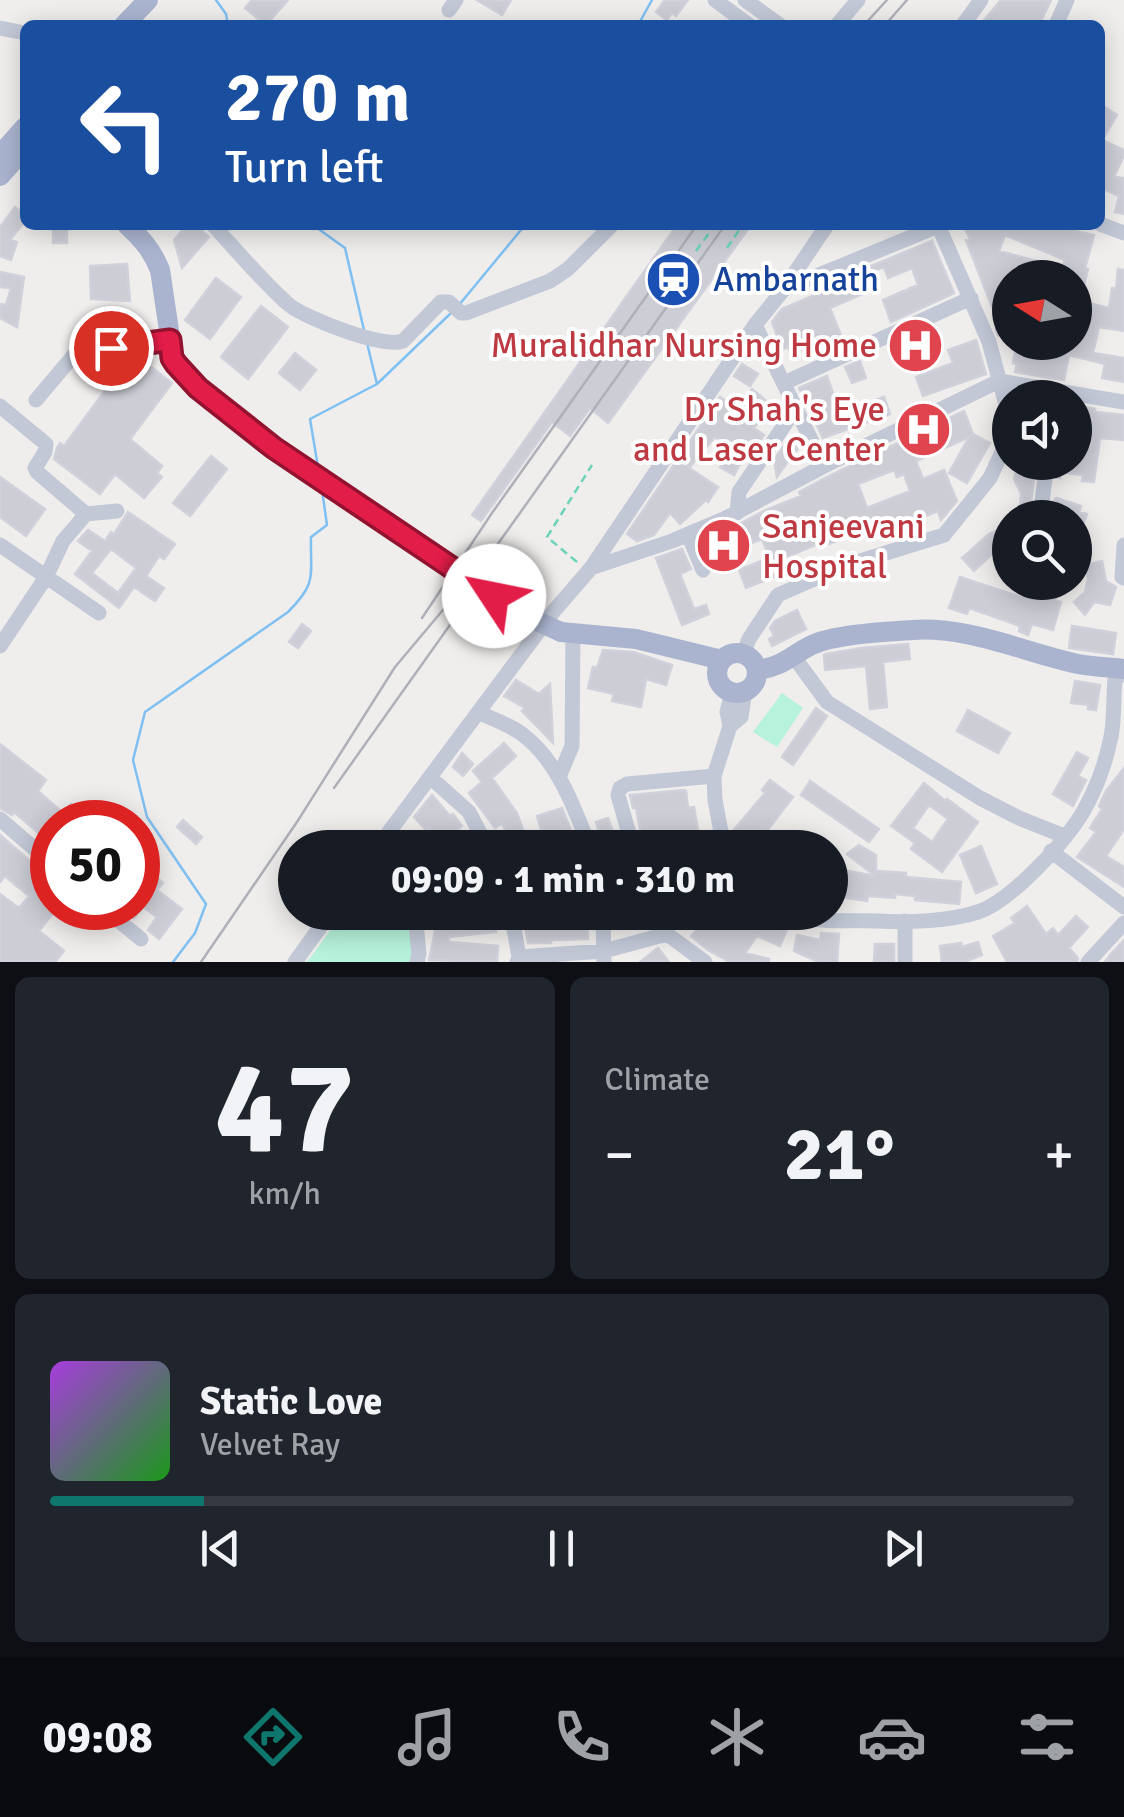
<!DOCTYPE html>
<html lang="en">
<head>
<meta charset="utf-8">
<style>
  body { margin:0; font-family:Signika,sans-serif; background:#20242c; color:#f1f3f6; height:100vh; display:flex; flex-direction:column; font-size:38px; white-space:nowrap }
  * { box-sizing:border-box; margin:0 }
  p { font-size:32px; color:#9ea1a6 }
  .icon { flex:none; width:55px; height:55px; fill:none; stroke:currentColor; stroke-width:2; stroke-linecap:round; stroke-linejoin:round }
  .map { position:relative; height:962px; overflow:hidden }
  .drawer { display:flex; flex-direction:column; gap:15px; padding:15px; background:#0d0f14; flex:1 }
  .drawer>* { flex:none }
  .banner { position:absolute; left:20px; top:20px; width:1085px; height:210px; border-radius:15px; box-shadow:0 5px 25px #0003; background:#1a4fa0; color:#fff; overflow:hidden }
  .needle { width:65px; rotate:281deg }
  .buttons { position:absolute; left:992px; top:260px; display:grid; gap:20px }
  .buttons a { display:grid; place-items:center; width:100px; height:100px; border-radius:50%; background:#171b24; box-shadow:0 5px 25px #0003; font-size:50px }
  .speed { position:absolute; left:30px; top:800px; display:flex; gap:20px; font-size:50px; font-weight:700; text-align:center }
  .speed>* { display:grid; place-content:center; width:130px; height:130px; border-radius:50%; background:#171b24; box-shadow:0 5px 25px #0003; line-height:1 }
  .speed .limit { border:15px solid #d22; background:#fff; color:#111 }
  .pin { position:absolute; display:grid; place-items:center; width:85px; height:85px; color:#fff; margin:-42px; border:5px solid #fff; border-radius:50%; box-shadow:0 2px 10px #0007 }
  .me { position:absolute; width:110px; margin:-55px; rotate:304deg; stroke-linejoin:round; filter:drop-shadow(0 0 8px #0008) }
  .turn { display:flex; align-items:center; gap:35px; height:210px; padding:0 40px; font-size:45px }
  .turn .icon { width:130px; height:130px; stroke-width:2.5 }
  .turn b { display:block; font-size:70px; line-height:85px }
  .big { font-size:75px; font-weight:700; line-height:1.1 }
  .drawer .card { flex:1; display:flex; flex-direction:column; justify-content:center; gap:15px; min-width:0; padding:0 35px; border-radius:15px; background:#20242c }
  .drawer .dial { align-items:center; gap:0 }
  .dial b { font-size:130px; line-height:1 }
  .song { display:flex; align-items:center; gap:30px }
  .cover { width:120px; height:120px; border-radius:15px; background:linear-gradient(135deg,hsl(280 70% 55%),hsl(120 70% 35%)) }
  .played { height:10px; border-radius:5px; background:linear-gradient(90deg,#0f766e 15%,#363941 15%) }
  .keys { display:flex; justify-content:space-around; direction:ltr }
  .heat { display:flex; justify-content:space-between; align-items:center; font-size:55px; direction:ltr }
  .drawer .tiles { flex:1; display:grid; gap:15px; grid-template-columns:1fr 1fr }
  .card:last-child { grid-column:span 2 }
  .trip { position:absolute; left:278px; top:830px; width:570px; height:100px; border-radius:50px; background:#171b24; box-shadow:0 5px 25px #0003; font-weight:700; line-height:100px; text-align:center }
  .dock { display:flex; height:160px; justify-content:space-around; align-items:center; background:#090b0e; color:#9ea1a6 }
  .dock .icon { width:70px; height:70px }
  .dock .selected { color:#0f766e }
  .dock b { font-size:45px; color:#f1f3f6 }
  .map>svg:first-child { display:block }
</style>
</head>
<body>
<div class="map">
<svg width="1124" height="962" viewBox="0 0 1124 962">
  <rect width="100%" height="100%" fill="#f0eeed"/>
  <!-- green -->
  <path fill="#b6f2dc" d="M782 693 803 708 777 747 753 732Z
    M343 913H412L414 962H307Z"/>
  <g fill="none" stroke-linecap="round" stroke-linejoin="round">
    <!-- stream -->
    <path stroke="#7fc0f3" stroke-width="2.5" d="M216 0 226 14 228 25
      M638 25 652 0
      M313 225 345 248 364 330
      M459 305 525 225
      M377 384 450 314
      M318 467 310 419 377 384 367 343
      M173 962 195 933 206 904 147 817 133 760 145 712 288 612C318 582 310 576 311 537L327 525 322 490"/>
  </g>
  <!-- building -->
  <path fill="#cdcdd6" stroke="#d0d1da" stroke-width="2.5" fill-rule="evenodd" d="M252 0H288L266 25 245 8Z
    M477 0H511L502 15Z
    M665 0H688L676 16 672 13 667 20 656 12Z
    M1001 0H1051L1039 25H980Z
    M1100 104 1117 115 1102 140 1124 150V155L1114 177 1124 178V214L1115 212 1119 196 1100 187Z
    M15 207 25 215V221L10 240 17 242 11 260 0 256V227Z
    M53 225H67V243H53Z
    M187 225H195L209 237 182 268 174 240Z
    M677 225H751L608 423 590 408 570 436 552 422 481 521 472 515Z
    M963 225H1070L1068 230 1094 235 1085 268 1088 269 1080 301 1109 308 1112 288 1116 289 1118 269 1124 270V331L1099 327 1093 353 1124 358V382L1102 378 1105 364 1069 355 1064 380 1015 372 1017 364 1013 363 1017 342H1075L1077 326 1075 325V278H1010V337L998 335 996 331 1001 309 992 307 966 240 970 239ZM1005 235 1065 260 1062 268 999 251Z
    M932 241 954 293 891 322 883 300 918 285 912 268 888 278 884 267 873 271 871 266Z
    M127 264 130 301 91 299 90 266Z
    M0 272 24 277 17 327 0 318V304L6 305 11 288 0 287Z
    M863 274 869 291 830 308 844 343 822 352 821 349 809 353 808 349 803 351V349L791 353 788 347 782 350 772 322 782 309Z
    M216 278 241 297 210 339 185 320Z
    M261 306 288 327 248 379 221 357Z
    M130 325 131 335 95 340 94 328Z
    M926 331 933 349 908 358 902 342Z
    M976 340 986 374 923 396 916 377 953 363 948 350Z
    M295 353 316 370 300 390 279 373Z
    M137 356 172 383 130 439 162 466 157 473 162 477 144 498 115 474 100 494 54 459 57 448 60 443 64 446 129 358Z
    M860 361 866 378 852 383 845 367Z
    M742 364 758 374 750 386 734 376Z
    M827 376 840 414 884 397 890 414 823 438 799 388Z
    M752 389 770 404 754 428 764 435 747 460 744 457 734 475 720 467 731 448 715 437 689 468 718 487 708 502 706 500 680 524 670 513 654 535 637 541 627 534 720 397 738 410Z
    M1075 405 1095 409V412L1124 415V440L1100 438 1094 482 1082 481 1083 475 1060 472V478L1056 477 1058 462H1075V452H1086L1092 445 1091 437 1086 430 1075 429Z
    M964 411 973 434 990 443 967 483 949 473 969 437 916 461 923 479 944 470 957 501 941 520 938 511 891 529 888 522 829 544 827 540 772 563 762 539 742 547 734 527 764 511 801 496 799 492 829 476ZM894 470 897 477 904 474 910 491 867 508 858 484Z
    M787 441 798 448 777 477 774 460Z
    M211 456 227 469 190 516 173 503Z
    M1019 462H1036L1029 518H1014L1020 510 1021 493 1014 479Z
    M0 477 45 509 26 536 0 517Z
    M1056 498 1081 506 1079 512 1087 514 1076 544 1075 518H1051L1053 503Z
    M128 512 175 544 164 559 159 556 146 576 164 588 155 601 134 587 119 608 75 574 92 551 78 541 88 530 105 541 111 532 114 534ZM111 549 136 568 118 593 92 573Z
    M1010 525V542L990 550 993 553 974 571 962 558 989 534Z
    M713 537 741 547 733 550 729 568 720 565 721 558 719 550 710 545Z
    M682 549 691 569 680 574 694 609 706 605 709 614 682 625 656 558Z
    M766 559 774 577 746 588 739 570Z
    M1102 561 1106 581 1116 587 1110 605 1094 602 1085 615 1074 602 1085 592 1088 579 1086 565Z
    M960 577 1027 599 1029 595 1034 597 1039 582H1061L1055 600 1061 602 1053 630 1032 624 1028 635 1019 631 1020 628 1018 625 969 608 967 614 949 608Z
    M797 610 806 629 772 646 769 639 774 636 770 628 775 621Z
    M302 624 311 631 298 648 289 642Z
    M1072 626 1116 633 1113 654 1069 648Z
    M908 644 910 659 883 662 887 707 870 709 866 666 825 670 824 655 826 654 862 648Z
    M603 650 633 652 672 665 666 685 646 679 641 707 612 701 614 694 588 688 593 667 597 668Z
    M516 680 539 694 550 684 553 743 522 711 525 708 504 696Z
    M1075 681 1100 685 1096 710 1088 709 1089 705 1071 703Z
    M816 708 827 716 793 765 782 757Z
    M968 710 1010 733 998 753 957 731Z
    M504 743 516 756 492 778 517 813 527 841 513 848 502 823 495 828 469 793 482 782 473 771Z
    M0 744 46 780 38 791 63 813 71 804 93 822H52V848L42 839 43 837 14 812 12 815 0 808Z
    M1077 752 1088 758 1078 776 1086 780 1073 806 1053 794Z
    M462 753 473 764 463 776 453 767Z
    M1124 768V829L1106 856 1124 867V887L1077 857 1096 832 1090 828 1102 809 1099 806 1106 791Z
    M770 780 793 797 763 836 780 848H750L733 837 732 832 765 793 762 790Z
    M810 781 879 829 869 842 801 795Z
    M924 783 945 801 947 799 978 822 942 872 911 849 915 843 891 826ZM929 805 948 819 932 842 913 828Z
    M684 790 686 791 688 808 694 807 699 836 692 837 696 848H678L677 838 644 848 636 808H633L630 795Z
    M432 795 450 816 453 814 462 826 440 843 428 827 426 830 414 817Z
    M562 808 578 848H544L542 840 544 839 537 816Z
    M608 818 617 843 604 848 596 822Z
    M183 820 202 837 196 844 177 827Z
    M0 835 52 880V908H57L39 931 64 951 55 962H0V894L19 908 29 896 5 876 0 882Z
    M859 845 876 855V871L906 873V877L961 882 959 904 915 900V896L895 894V898L868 896 867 901 830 895V881L835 882 838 869 875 876 847 854Z
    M981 846 997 884 976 893 960 855Z
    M138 862 163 883 157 890 182 909 159 939 148 930 157 917 143 907 134 918 120 908H138Z
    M1027 906 1046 934 1053 928 1058 935 1076 916 1088 927 1069 948 1078 958 1077 962H1007L993 936 1015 923 1011 918Z
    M433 912H459V915L482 912V917L495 916 496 932 449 937V942L498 946 497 962 429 960 435 932Z
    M616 912H642L643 926 618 929Z
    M713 912H757L770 922 772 918 789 925 780 946 757 936 745 953 769 959 768 962H730L708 950 691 936Z
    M524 918 587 919 588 939 551 940V943H528Z
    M821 933 839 934 837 962H819L794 951 797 935 820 940Z
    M1124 940V962H1105L1110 955Z
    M978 942 982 955 964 962H942L940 946 961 943 962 947Z
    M875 944H894V962H874Z
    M658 948 669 962H640Z"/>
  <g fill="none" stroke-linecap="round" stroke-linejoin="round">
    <!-- path -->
    <path stroke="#6cd3b9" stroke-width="2.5" stroke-dasharray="8 5" stroke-linecap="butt" d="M727 248 740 229
      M696 251 715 225
      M577 562 547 537 592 465"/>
    <!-- minor -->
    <path stroke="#c2c8d6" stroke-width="15" d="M715 0 749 25
      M745 0 780 25
      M449 10 456 0
      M837 25 858 0
      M963 25 981 0
      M1056 25 1067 0
      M0 28 25 33
      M1100 224 1124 233
      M213 225C237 251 261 280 288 304 304 318 384 349 403 341L441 302H449L461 313H466L550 281 568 269 612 225
      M938 225 989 342 1010 420
      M785 289 938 226
      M755 325 824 466
      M784 383 971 298
      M36 400 74 355 170 340
      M0 406 46 444 45 452 35 468 37 472 86 514
      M1075 441 1081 442
      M737 513 739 492 796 408
      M1040 518 1047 462
      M688 534 703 570
      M0 545 99 613
      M1124 545 1122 577 1124 578
      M591 568 672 541 724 519 824 466 999 381 1124 402
      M0 646 46 577 63 541 86 514 117 511
      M743 654 749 639 778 595 844 566 944 535 990 478 1010 435
      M794 657 827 702 980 798 1019 818 1064 836
      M732 692 727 712 730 726 741 717 745 691
      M480 713C493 719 510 725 522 734 558 761 574 807 590 848
      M430 777 469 812 488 848
      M559 777 572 746 573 634
      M0 819 52 864
      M377 848 553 612 591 568 755 325 784 289 827 225
      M633 848 618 795 620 788 627 784 714 776
      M724 848 715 800 714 776 730 726
      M1051 851 1124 907
      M103 908 141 939
      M415 912 419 954 417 962
      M511 912 519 957 517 962
      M603 912 604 962
      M657 912 667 934
      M787 912C815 924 849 920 879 921 908 923 950 921 978 912 1011 901 1065 842 1083 812 1095 791 1105 765 1110 741 1115 723 1113 698 1115 679L1124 673
      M519 957 604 951 667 934 705 962
      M295 962 331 912
      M905 962V921
      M1088 962 1124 923"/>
    <!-- major -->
    <path stroke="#aab4cf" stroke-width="20" d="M124 25 148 0
      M0 155 25 127
      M0 176 25 148
      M127 225C142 239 152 250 160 270L173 357 199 388
      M561 632 636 639 722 660
      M717 673a20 20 0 1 1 40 0a20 20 0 1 1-40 0Z
      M757 670C783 667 791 655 812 645 836 634 885 632 912 630 969 626 1023 652 1078 664 1093 667 1109 667 1124 669"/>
    <!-- rail -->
    <path stroke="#afb0b8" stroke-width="2.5" d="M864 25 887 0
      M885 25 907 0
      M422 618 492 513 697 225
      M334 788 467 601
      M201 962 297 822 395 667 495 548 725 225"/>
    <!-- major-bridge -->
    <path stroke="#aab4cf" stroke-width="20" d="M199 388 274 448 526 616 561 632"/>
  </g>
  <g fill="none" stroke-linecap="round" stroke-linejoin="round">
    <defs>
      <path id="route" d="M111 348 170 340 172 358 176 364 198 388 274 448 494 596"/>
    </defs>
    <!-- route casing -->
    <use href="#route" stroke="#92132f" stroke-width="25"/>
    <!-- route -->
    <use href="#route" stroke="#e11d48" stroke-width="18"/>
  </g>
  <!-- icons -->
  <defs>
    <symbol id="station-disc" viewBox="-11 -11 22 22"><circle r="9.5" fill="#1a4fb4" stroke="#fff"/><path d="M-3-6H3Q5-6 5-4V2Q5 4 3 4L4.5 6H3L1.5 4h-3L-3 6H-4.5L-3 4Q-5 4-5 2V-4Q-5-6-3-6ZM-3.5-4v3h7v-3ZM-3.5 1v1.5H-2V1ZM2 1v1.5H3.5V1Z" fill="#fff"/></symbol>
    <symbol id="hospital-disc" viewBox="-11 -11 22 22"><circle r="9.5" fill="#e0444e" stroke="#fff"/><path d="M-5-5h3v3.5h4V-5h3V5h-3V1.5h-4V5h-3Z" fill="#fff"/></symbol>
  </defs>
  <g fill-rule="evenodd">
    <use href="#station-disc" x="642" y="248" width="63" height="63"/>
    <use href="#hospital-disc" x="884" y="314" width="63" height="63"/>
    <use href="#hospital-disc" x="892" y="398" width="63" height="63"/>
    <use href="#hospital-disc" x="692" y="514" width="63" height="63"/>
  </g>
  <g text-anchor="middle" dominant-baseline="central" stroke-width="8" stroke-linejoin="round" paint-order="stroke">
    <!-- transit labels -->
    <g font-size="35" fill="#164399" stroke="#fff" text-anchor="start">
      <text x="713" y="279">Ambarnath</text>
    </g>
    <!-- health labels -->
    <g font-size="35" fill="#be3a42" stroke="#fff" text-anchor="end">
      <text x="877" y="345">Muralidhar Nursing Home</text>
      <text x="885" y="409">Dr Shah's Eye<tspan x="885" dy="40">and Laser Center</tspan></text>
      <text x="762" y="526" text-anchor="start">Sanjeevani<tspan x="762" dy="40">Hospital</tspan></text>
    </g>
  </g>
</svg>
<div class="buttons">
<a><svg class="needle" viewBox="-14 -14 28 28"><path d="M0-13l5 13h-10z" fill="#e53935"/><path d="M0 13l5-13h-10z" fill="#9ea1a6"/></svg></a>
<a><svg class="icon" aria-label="sound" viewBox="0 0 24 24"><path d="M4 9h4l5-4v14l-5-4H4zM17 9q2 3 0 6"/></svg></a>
<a><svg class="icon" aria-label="search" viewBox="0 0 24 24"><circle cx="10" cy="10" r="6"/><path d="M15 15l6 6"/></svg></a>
</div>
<div class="speed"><div class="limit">50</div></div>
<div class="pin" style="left:111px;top:348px;background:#d93025"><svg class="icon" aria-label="arrive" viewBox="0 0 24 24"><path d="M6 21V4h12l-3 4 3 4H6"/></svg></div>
<svg class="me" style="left:494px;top:596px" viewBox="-20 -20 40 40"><circle r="19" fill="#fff"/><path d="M0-13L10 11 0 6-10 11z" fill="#e11d48"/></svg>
<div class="trip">09:09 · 1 min · 310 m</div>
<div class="banner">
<div class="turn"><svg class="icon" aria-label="left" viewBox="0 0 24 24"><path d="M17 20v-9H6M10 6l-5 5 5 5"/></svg><div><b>270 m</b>Turn left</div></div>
</div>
</div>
<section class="drawer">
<div class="tiles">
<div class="card dial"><b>47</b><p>km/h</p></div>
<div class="card"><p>Climate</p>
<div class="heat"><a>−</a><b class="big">21°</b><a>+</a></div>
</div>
<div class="card">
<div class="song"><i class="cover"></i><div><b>Static Love</b><p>Velvet Ray</p></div></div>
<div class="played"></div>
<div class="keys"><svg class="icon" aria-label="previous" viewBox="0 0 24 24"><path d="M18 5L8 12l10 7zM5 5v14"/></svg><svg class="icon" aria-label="pause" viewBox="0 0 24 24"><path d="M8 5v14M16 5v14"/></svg><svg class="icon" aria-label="next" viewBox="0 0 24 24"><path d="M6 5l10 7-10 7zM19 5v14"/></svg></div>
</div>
</div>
</section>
<nav class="dock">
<b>09:08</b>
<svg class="icon selected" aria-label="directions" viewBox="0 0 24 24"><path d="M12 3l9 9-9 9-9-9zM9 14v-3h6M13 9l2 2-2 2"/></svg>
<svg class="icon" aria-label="music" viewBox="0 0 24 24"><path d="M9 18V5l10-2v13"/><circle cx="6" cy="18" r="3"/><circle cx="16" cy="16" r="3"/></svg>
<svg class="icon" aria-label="phone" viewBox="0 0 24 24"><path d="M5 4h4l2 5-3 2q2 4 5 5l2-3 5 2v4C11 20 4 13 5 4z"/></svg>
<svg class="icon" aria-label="climate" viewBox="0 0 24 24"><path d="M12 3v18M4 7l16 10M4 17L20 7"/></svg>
<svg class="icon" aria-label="car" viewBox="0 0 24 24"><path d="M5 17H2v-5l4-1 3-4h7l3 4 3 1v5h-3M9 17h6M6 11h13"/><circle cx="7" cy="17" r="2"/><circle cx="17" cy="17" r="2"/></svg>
<svg class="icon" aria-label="filters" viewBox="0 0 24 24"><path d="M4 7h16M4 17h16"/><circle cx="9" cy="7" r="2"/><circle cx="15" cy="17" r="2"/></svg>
</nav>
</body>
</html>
